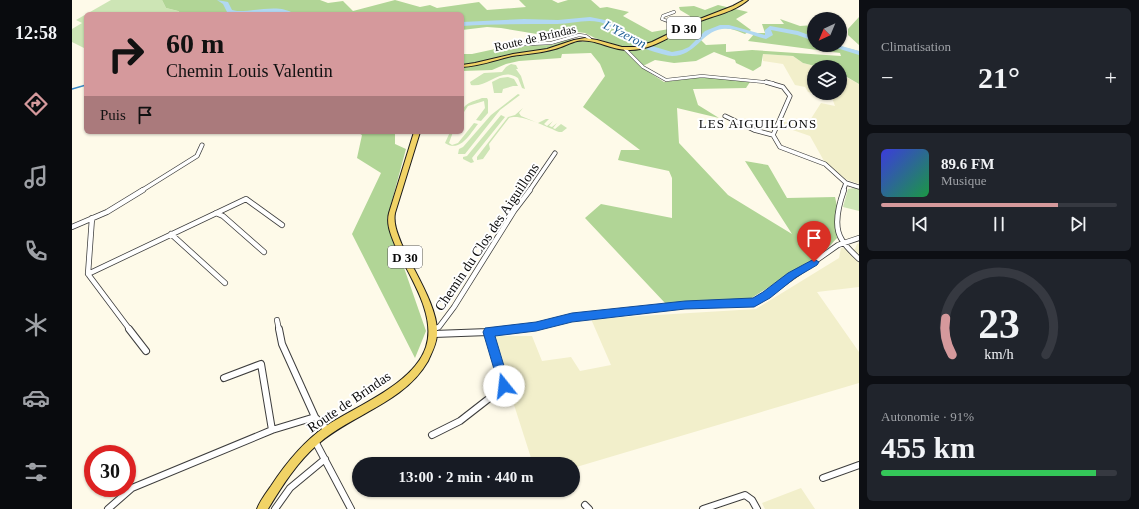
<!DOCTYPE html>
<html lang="fr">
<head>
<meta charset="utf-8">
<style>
  body { margin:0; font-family:"Times New Roman",serif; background:#20242c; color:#f1f3f6; height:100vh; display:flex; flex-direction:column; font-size:15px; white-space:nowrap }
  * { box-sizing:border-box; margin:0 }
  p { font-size:13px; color:#9ea1a6 }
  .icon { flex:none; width:22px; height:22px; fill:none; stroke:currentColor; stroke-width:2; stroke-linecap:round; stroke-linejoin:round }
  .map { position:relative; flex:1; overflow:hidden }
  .panel { display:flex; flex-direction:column; gap:8px; padding:8px; background:#0d0f14; width:280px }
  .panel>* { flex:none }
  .top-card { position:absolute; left:12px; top:12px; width:380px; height:122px; border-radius:6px; box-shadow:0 1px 3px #0004; background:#d5999c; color:#111; overflow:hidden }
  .needle { width:26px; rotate:224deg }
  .tools { position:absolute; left:735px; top:12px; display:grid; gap:8px }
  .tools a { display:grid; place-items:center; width:40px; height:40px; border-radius:50%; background:#171b24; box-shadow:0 1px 3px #0004; font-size:20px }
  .speed { position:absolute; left:12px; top:445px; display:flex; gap:8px; font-size:20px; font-weight:700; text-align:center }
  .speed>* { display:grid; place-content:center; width:52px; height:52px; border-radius:50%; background:#171b24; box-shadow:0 1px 3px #0004; line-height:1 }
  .speed .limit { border:6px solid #d22; background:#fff; color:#111 }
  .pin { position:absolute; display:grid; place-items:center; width:34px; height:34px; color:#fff; margin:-41px -17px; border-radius:50% 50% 50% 0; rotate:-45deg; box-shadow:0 0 4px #0007 }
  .pin .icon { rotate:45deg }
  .me { position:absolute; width:44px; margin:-22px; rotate:344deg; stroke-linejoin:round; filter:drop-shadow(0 0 3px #0008) }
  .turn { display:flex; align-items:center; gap:14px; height:84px; padding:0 16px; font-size:18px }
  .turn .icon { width:52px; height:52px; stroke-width:2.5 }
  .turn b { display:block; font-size:28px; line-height:34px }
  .then { display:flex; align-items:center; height:38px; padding:0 16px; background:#0003; gap:8px; font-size:15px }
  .big { font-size:30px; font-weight:700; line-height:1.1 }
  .panel .tile { flex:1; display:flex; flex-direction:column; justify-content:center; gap:6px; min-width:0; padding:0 14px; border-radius:6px; background:#20242c }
  .panel .dial { align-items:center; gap:0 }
  .dial svg { height:104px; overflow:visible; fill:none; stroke:#363941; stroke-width:7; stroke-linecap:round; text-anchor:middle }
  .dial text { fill:#f1f3f6; stroke:none }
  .song { display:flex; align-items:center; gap:12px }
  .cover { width:48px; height:48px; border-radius:6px; background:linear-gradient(135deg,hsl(240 70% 55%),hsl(140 70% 35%)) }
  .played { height:4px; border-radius:2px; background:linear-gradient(90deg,#d5999c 75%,#363941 75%) }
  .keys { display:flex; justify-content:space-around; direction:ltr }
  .heat { display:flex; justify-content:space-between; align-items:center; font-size:22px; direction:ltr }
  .charge { height:6px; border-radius:3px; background:linear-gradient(90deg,#34c759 91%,#363941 0) }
  .trip { position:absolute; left:280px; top:457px; width:228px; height:40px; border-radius:20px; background:#171b24; box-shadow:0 1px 3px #0004; font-weight:700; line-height:40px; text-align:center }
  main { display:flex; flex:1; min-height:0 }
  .menu { display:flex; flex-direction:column; width:72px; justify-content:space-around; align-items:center; background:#090b0e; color:#9ea1a6 }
  .menu .icon { width:28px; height:28px }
  .menu .active { color:#d5999c }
  .menu b { font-size:18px; color:#f1f3f6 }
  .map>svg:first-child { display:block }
</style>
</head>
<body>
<main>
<nav class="menu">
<b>12:58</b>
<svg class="icon active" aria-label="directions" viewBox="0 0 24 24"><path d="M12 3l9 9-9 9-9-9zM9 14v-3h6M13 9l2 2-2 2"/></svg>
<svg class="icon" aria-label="music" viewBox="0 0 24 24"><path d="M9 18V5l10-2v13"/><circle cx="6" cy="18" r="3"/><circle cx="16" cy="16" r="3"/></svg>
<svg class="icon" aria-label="phone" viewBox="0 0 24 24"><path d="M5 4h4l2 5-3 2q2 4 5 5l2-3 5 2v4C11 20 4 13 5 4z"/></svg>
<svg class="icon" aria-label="climate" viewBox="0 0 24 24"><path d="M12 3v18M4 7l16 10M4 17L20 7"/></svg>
<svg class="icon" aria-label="car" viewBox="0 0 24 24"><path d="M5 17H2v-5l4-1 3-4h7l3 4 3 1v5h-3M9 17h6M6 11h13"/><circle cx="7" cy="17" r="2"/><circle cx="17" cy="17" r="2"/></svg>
<svg class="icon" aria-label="filters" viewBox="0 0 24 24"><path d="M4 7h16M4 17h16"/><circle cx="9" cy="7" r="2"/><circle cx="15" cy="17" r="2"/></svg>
</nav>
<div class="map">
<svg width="787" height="509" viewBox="0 0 787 509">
  <rect width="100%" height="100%" fill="#fefae9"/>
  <!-- farmland -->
  <path fill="#f2efcb" d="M691 54 721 56 731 63 747 67H742V93H768V74L787 84V184L773 179 752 161 738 136 709 126 711 121 733 128 749 103 763 106 760 98 736 92 733 87 723 85 711 64 691 61Z
    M787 243V287L745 292 787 352V383L501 468V464H463L460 461 420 336H460L470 361 499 357 508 371 539 365 519 319 684 309 767 258 769 248 783 249 785 244Z
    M729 488 743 509H693L690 503Z"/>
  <!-- green -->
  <path fill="#cde5b5" d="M39 0H90L94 8 106 11 110 14H14V49L0 42V29L10 23 4 20Z
    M439 64 444 65 446 69H444L449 76 453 89 450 88 446 78C429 66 416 88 399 85L398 82 412 73 430 72 434 67Z
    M436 77 442 79 446 86H441L431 89 430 93H422L420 82 428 78Z
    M446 94 448 95 428 110 393 154H386L387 149 391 147 419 115Z
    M410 98H415L416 100V113L409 121 404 120 413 108 412 101 396 106 390 115C390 103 400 102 410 98Z
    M451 108 447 113 449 116 466 123 474 119H477L472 124 475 126 481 121 477 126 480 127 485 123 481 128 483 129 489 124 495 128 490 132H487C475 127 448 113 437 118L417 144 418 149 411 159 405 160V157L436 117 443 115Z
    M429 115 433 117 400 158 402 162 399 163 391 159V157L395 156Z
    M402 123 406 124C398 134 388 153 373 143L378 132H381L377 143 380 145 386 143Z
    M783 188 787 189V211L771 207 776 189Z"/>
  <!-- forest -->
  <path fill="#b1d596" d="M90 0H248L256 3 271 1 281 11 323 0 348 7 358 5 365 8 407 2 415 10 454 7 447 0H480L486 3 496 0H519L528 8 535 7 557 12 551 16 580 32 597 29 618 19V16L608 10 607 7 622 6 633 10 646 5 676 12 664 19 679 30 673 34C653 26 646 25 629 40L634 45 654 44V52L680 50 769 56 768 53 676 41 683 33H693L690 24H712L708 19 728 26 742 25V45H763L787 51V84L768 73V67H747L731 63 721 56 691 54 689 66 681 71 664 63 663 60 642 52 624 61 602 63 583 60 571 66 553 48 523 38 513 33 498 31 484 34H465L429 28 415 27 390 30V14H213L206 12 191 14H110L106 11 94 8Z
    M787 17V45L776 35V29Z
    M498 39 502 42 521 41 553 51 569 67 592 82 630 77 678 82 674 88 621 89 626 105 647 118 605 108 607 143 656 195 720 234 673 161 696 165 715 198 763 197 765 206 763 221 765 238 753 251 675 301 593 303 513 218 529 204 600 218V178L597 171 546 160 549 150H568L511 107 533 76 528 64 519 53 490 54 489 58 447 61 434 64 420 70 390 71V54H400L437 46 480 45Z
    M285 132H323V144L334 149 315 219 354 331 343 358 280 234 309 173 285 158 290 135Z"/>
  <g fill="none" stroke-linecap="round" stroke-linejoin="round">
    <!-- stream -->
    <path stroke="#3c8bc5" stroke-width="1.5" d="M0 89 14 85"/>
    <!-- river -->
    <path fill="#b1d8f2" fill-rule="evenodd" d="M145 0 156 2 160 10 165 11C182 12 208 3 222 14L206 13 162 14 155 12 151 4Z
      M518 17 533 20 549 28 555 36 563 41 600 52 610 50 617 47 633 31 648 25H657L693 35V30L698 26 726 31 742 37V41L725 35 699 30 701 35 694 39C681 36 663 27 650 29 629 32 624 56 600 56 592 56 558 44 552 39 549 37 548 34 546 32 542 28 532 23 527 22 513 19 499 24 485 24 453 24 422 24 390 26V22L452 19 486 20Z
      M755 45H766L787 51V55Z"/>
    <defs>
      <path id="street-far3" d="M602 12 591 16 590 19C602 25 614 18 627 21
        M436 45 479 43 507 35 514 36 518 39
        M553 49 571 67 594 80 630 76 701 83"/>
      <path id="street-far2" d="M694 82 711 87 718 96 701 135 708 147 753 164 774 183 787 187
        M653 116 682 130 701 135
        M69 191 125 156 130 145
        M457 191 483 153
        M771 191 774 183"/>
      <path id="street-far1" d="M772 190C767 204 761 227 770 240 774 247 781 253 787 259
        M144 213 151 216 192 252
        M20 218 16 274 58 330
        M0 227 35 212 71 190
        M99 234 153 283
        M16 274 174 199 210 225
        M205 320 207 330
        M361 329 367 327 382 307 442 211 458 190
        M435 330 464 326 500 318 613 305 682 302 695 295 766 245 787 238"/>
      <path id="street" d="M57 329 74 351
        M207 329 210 344 243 417
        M362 334 416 332 443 329
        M152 378 189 364 200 430
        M360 435 388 421 433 386 416 332
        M243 441 279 509
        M751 478 787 465
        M513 505 517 509
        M36 509 60 488 200 430 243 417 256 431
        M203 509 218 488 253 459
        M631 509 673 495 680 500 685 509"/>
      <path id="primary" d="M672 0H676C662 12 643 15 626 22 604 32 581 51 556 50 538 50 523 38 505 41 498 43 490 47 483 49 469 53 454 54 440 56 423 60 408 66 390 67V65L403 63 441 54 475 49 502 40 513 38 525 40 550 47H564L580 42 625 20 661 6Z
        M342 132H348L323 213C321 224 326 235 330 245 341 270 367 308 365 335 364 345 360 352 356 361 332 403 280 414 246 444 225 462 210 486 196 509H185C188 501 194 493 199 486 214 463 231 442 254 426 284 406 342 384 354 347 365 314 336 275 323 245 319 235 314 224 317 213Z"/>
    </defs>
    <!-- street-far3 casing -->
    <use href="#street-far3" stroke="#3d3d3d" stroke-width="3.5"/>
    <!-- street-far2 casing -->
    <use href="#street-far2" stroke="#3d3d3d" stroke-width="5"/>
    <!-- street-far1 casing -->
    <use href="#street-far1" stroke="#3d3d3d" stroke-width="6"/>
    <!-- street casing -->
    <use href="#street" stroke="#3d3d3d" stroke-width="8"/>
    <!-- primary casing -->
    <use href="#primary" stroke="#1b1b1b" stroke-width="2"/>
    <!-- street-far3 -->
    <use href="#street-far3" stroke="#fff" stroke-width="2.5"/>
    <!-- street-far2 -->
    <use href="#street-far2" stroke="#fff" stroke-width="3.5"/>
    <!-- street-far1 -->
    <use href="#street-far1" stroke="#fff" stroke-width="4.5"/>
    <!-- street -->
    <use href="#street" stroke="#fff" stroke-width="6"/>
    <!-- primary -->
    <use href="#primary" fill="#f1d366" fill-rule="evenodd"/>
  </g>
  <!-- route -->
  <path fill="#1a73e8" stroke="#114b97" d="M742 259 747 262 745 265 723 278 698 298 682 307 613 309 500 322 464 331 423 336 438 386 437 390 432 392 428 390 427 386 411 332 413 328 464 322 500 313 613 301 681 298 691 292 716 273Z"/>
  <g text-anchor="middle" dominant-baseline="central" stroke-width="4" stroke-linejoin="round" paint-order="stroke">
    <!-- far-street labels -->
    <g font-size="12" fill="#0a0a0a" stroke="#fff">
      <text transform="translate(463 38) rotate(-13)">Route de Brindas</text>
    </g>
    <!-- shield labels -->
    <g fill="#fff" stroke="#545454" stroke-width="1">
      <rect x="595" y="17" width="34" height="22" rx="3"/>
      <rect x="316" y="246" width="34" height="22" rx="3"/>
    </g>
    <g font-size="13" font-weight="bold" fill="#0a0a0a">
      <text x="612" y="28">D 30</text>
      <text x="333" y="257">D 30</text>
    </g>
    <!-- far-water labels -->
    <g font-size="13" font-style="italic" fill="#1c5d94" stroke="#fff">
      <text transform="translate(553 34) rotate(27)">L'Yzeron</text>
    </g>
    <!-- far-neighbourhood labels -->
    <g font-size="13" letter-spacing="1" fill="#0a0a0a" stroke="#fff">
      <text x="686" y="123">LES AIGUILLONS</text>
    </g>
    <!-- street labels -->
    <g font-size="14" fill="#0a0a0a" stroke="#fff">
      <text transform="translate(415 237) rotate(-56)">Chemin du Clos des Aiguillons</text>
      <text transform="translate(277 402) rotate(-34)">Route de Brindas</text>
    </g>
  </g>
</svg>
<div class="tools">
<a><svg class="needle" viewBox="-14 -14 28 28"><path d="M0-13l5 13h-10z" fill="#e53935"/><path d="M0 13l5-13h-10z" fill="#9ea1a6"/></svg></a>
<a><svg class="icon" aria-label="layers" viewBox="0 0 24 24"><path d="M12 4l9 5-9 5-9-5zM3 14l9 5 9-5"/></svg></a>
</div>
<div class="speed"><div class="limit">30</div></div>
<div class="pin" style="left:742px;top:262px;background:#d93025"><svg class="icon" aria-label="arrive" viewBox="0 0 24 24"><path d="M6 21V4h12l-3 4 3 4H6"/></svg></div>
<svg class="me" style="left:432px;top:386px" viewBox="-20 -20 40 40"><circle r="19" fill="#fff"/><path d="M0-13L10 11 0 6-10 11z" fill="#1a73e8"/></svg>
<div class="trip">13:00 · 2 min · 440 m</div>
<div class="top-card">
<div class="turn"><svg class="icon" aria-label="right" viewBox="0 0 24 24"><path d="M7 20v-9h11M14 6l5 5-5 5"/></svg><div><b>60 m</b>Chemin Louis Valentin</div></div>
<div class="then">Puis<svg class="icon" aria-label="arrive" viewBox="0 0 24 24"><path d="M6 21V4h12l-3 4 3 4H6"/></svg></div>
</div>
</div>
<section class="panel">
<div class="tile"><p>Climatisation</p>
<div class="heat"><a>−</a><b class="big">21°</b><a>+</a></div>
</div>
<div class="tile">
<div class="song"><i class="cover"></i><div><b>89.6 FM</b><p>Musique</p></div></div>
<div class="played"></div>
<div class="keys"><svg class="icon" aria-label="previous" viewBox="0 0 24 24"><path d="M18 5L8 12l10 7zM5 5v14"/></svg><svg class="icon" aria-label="pause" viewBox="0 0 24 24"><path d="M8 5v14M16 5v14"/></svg><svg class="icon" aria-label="next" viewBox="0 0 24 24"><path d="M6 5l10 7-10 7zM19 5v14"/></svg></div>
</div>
<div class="tile dial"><svg viewBox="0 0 100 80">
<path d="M14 69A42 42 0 1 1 86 69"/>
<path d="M14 69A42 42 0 0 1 9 41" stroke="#d5999c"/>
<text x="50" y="56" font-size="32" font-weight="700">23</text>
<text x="50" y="72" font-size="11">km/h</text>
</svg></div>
<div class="tile"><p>Autonomie · 91%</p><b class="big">455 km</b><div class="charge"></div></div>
</section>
</main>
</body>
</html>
